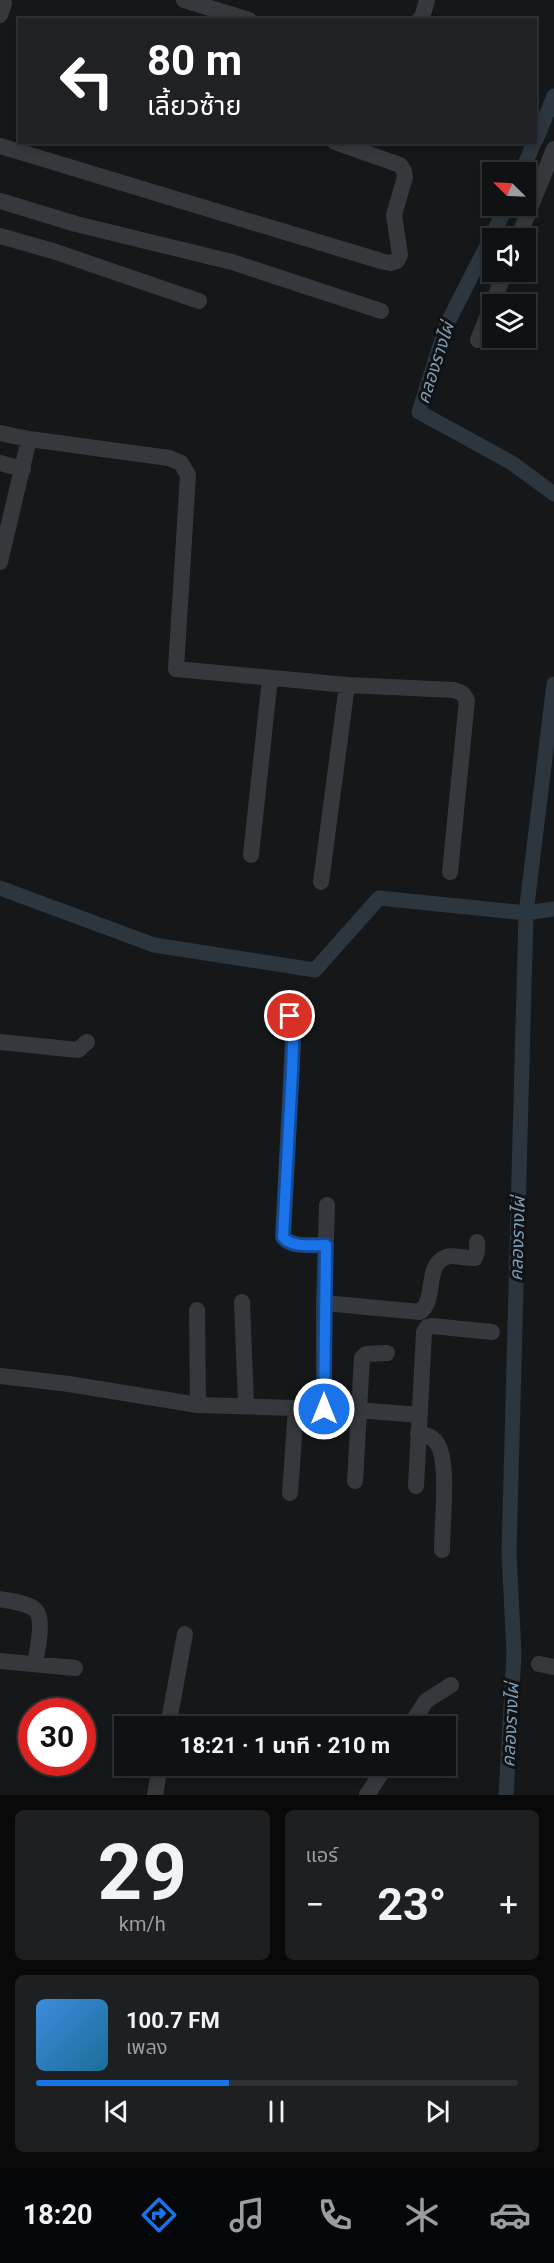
<!DOCTYPE html>
<html lang="th">
<head>
<meta charset="utf-8">
<style>
  body { margin:0; font-family:Roboto,"Noto Sans Thai",sans-serif; background:#1e1f21; color:#f1f3f6; height:100vh; display:flex; flex-direction:column; font-size:22px; white-space:nowrap }
  * { box-sizing:border-box; margin:0 }
  p { font-size:20px; color:#9c9da0 }
  .icon { flex:none; width:33px; height:33px; fill:none; stroke:currentColor; stroke-width:2; stroke-linecap:round; stroke-linejoin:round }
  .map { position:relative; height:1795px; overflow:hidden }
  .details { display:flex; flex-direction:column; gap:15px; padding:15px; background:#09090a; flex:1 }
  .details>* { flex:none }
  .banner { position:absolute; left:18px; top:18px; width:519px; height:126px; border-radius:0px; box-shadow:0 3px 9px #0003,0 0 0 2px #303133; background:#202124; color:#fff; overflow:hidden }
  .needle { width:39px; rotate:294deg }
  .controls { position:absolute; left:482px; top:162px; display:grid; gap:12px }
  .controls a { display:grid; place-items:center; width:54px; height:54px; border-radius:0px; background:#101113; box-shadow:0 3px 9px #0003,0 0 0 2px #303133; font-size:30px }
  .speed { position:absolute; left:18px; top:1698px; display:flex; gap:12px; font-size:30px; font-weight:700; text-align:center }
  .speed>* { display:grid; place-content:center; width:78px; height:78px; border-radius:50%; background:#101113; box-shadow:0 3px 9px #0003,0 0 0 2px #303133; line-height:1 }
  .speed .limit { border:9px solid #d22; background:#fff; color:#111 }
  .pin { position:absolute; display:grid; place-items:center; width:51px; height:51px; color:#fff; margin:-26px; border:3px solid #fff; border-radius:50%; box-shadow:0 2px 6px #0007 }
  .me { position:absolute; width:66px; margin:-33px; rotate:0deg; stroke-linejoin:round; filter:drop-shadow(0 0 4px #0008) }
  .turn { display:flex; align-items:center; gap:21px; height:126px; padding:0 30px; font-size:27px }
  .turn .icon { width:78px; height:78px; stroke-width:2.5 }
  .turn b { display:block; font-size:42px; line-height:51px }
  .big { font-size:45px; font-weight:700; line-height:1.1 }
  .details .tile { flex:1; display:flex; flex-direction:column; justify-content:center; gap:9px; min-width:0; padding:0 21px; border-radius:9px; background:#1e1f21 }
  .details .dial { align-items:center; gap:0 }
  .dial b { font-size:78px; line-height:1 }
  .song { display:flex; align-items:center; gap:18px }
  .cover { width:72px; height:72px; border-radius:9px; background:linear-gradient(135deg,hsl(210 70% 55%),hsl(200 70% 35%)) }
  .played { height:6px; border-radius:3px; background:linear-gradient(90deg,#1a73e8 40%,#303133 40%) }
  .keys { display:flex; justify-content:space-around; direction:ltr }
  .heat { display:flex; justify-content:space-between; align-items:center; font-size:33px; direction:ltr }
  .details .tiles { flex:1; display:grid; gap:15px; grid-template-columns:1fr 1fr }
  .tile:last-child { grid-column:span 2 }
  .trip { position:absolute; left:114px; top:1716px; width:342px; height:60px; border-radius:0px; background:#101113; box-shadow:0 3px 9px #0003,0 0 0 2px #303133; font-weight:700; line-height:60px; text-align:center }
  .dock { display:flex; height:96px; justify-content:space-around; align-items:center; background:#060708; color:#9c9da0 }
  .dock .icon { width:42px; height:42px }
  .dock .on { color:#1a73e8 }
  .dock b { font-size:27px; color:#f1f3f6 }
  .map>svg:first-child { display:block }
</style>
</head>
<body>
<div class="map">
<svg width="554" height="1795" viewBox="0 0 554 1795">
  <rect width="100%" height="100%" fill="#161719"/>
  <g fill="none" stroke-linecap="round" stroke-linejoin="round">
    <!-- canal -->
    <path stroke="#2b363e" stroke-width="15" d="M536 140 554 96
      M522 172 534 142
      M507 206 447 324 419 412 512 463 554 494
      M0 888 154 945 315 970 379 898 526 913 554 909
      M506 1795 514 1654 509 1552 526 913 554 684"/>
    <!-- minor -->
    <path stroke="#37383e" stroke-width="16" d="M184 0 249 20
      M0 15 4 3
      M419 20 422 18 427 0
      M0 146 381 261 390 263 397 261 400 255 394 215 405 177 404 171 400 165 335 142
      M0 201 76 224 232 262 381 311
      M0 236 53 251 199 301
      M518 238 554 149
      M478 340 505 272
      M0 433 29 439 169 458 181 463 188 475 176 669 347 685 454 690 462 693 467 700 450 872
      M0 463 23 469
      M0 562 29 439
      M251 855 270 678
      M321 882 347 685
      M278 1002 290 1016 293 1041 283 1237C291 1248 313 1245 326 1245
      M0 1042 78 1050 87 1042
      M242 1302 246 1405
      M324 1303 420 1312C437 1300 424 1265 446 1257 454 1254 465 1259 475 1258L477 1252V1242
      M197 1310 198 1405
      M0 1376 69 1384 198 1405 357 1410 419 1415
      M324 1409V1303L327 1205
      M418 1433C426 1435 434 1437 438 1445 449 1464 442 1525 442 1550
      M355 1481 362 1358 366 1354 387 1353
      M416 1486 424 1332 427 1327 432 1326 492 1332
      M290 1493 296 1408
      M0 1599C10 1601 24 1602 33 1608 46 1615 37 1651 35 1664
      M0 1661 75 1668
      M539 1664 554 1667
      M168 1726 185 1634
      M410 1726 426 1701 451 1685
      M155 1795 160 1766
      M367 1795 386 1766"/>
  </g>
  <g fill="none" stroke-linecap="round" stroke-linejoin="round">
    <defs>
      <path id="route" d="M290 1016 293 1041 292 1071 283 1237C291 1248 313 1245 326 1245L324 1409"/>
    </defs>
    <!-- route casing -->
    <use href="#route" stroke="#114b97" stroke-width="15"/>
    <!-- route -->
    <use href="#route" stroke="#1a73e8" stroke-width="10"/>
  </g>
  <g text-anchor="middle" dominant-baseline="central" stroke-width="6" stroke-linejoin="round" paint-order="stroke">
    <!-- water labels -->
    <g font-size="18" font-style="italic" fill="#7c9db7" stroke="#111214">
      <text transform="translate(435 363) rotate(-72)">คลองรางไผ่</text>
      <text transform="translate(517 1239) rotate(-88)">คลองรางไผ่</text>
      <text transform="translate(510 1725) rotate(-87)">คลองรางไผ่</text>
    </g>
  </g>
</svg>
<div class="controls">
<a><svg class="needle" viewBox="-14 -14 28 28"><path d="M0-13l5 13h-10z" fill="#e53935"/><path d="M0 13l5-13h-10z" fill="#9c9da0"/></svg></a>
<a><svg class="icon" aria-label="sound" viewBox="0 0 24 24"><path d="M4 9h4l5-4v14l-5-4H4zM17 9q2 3 0 6"/></svg></a>
<a><svg class="icon" aria-label="layers" viewBox="0 0 24 24"><path d="M12 4l9 5-9 5-9-5zM3 14l9 5 9-5"/></svg></a>
</div>
<div class="speed"><div class="limit">30</div></div>
<div class="pin" style="left:290px;top:1016px;background:#d93025"><svg class="icon" aria-label="arrive" viewBox="0 0 24 24"><path d="M6 21V4h12l-3 4 3 4H6"/></svg></div>
<svg class="me" style="left:324px;top:1409px" viewBox="-20 -20 40 40"><circle r="17" fill="#1a73e8" stroke="#fff" stroke-width="3"/><path d="M0-11L8 9 0 5-8 9z" fill="#fff"/></svg>
<div class="trip">18:21 · 1 นาที · 210 m</div>
<div class="banner">
<div class="turn"><svg class="icon" aria-label="left" viewBox="0 0 24 24"><path d="M17 20v-9H6M10 6l-5 5 5 5"/></svg><div><b>80 m</b>เลี้ยวซ้าย</div></div>
</div>
</div>
<section class="details">
<div class="tiles">
<div class="tile dial"><b>29</b><p>km/h</p></div>
<div class="tile"><p>แอร์</p>
<div class="heat"><a>−</a><b class="big">23°</b><a>+</a></div>
</div>
<div class="tile">
<div class="song"><i class="cover"></i><div><b>100.7 FM</b><p>เพลง</p></div></div>
<div class="played"></div>
<div class="keys"><svg class="icon" aria-label="previous" viewBox="0 0 24 24"><path d="M18 5L8 12l10 7zM5 5v14"/></svg><svg class="icon" aria-label="pause" viewBox="0 0 24 24"><path d="M8 5v14M16 5v14"/></svg><svg class="icon" aria-label="next" viewBox="0 0 24 24"><path d="M6 5l10 7-10 7zM19 5v14"/></svg></div>
</div>
</div>
</section>
<nav class="dock">
<b>18:20</b>
<svg class="icon on" aria-label="directions" viewBox="0 0 24 24"><path d="M12 3l9 9-9 9-9-9zM9 14v-3h6M13 9l2 2-2 2"/></svg>
<svg class="icon" aria-label="music" viewBox="0 0 24 24"><path d="M9 18V5l10-2v13"/><circle cx="6" cy="18" r="3"/><circle cx="16" cy="16" r="3"/></svg>
<svg class="icon" aria-label="phone" viewBox="0 0 24 24"><path d="M5 4h4l2 5-3 2q2 4 5 5l2-3 5 2v4C11 20 4 13 5 4z"/></svg>
<svg class="icon" aria-label="climate" viewBox="0 0 24 24"><path d="M12 3v18M4 7l16 10M4 17L20 7"/></svg>
<svg class="icon" aria-label="car" viewBox="0 0 24 24"><path d="M5 17H2v-5l4-1 3-4h7l3 4 3 1v5h-3M9 17h6M6 11h13"/><circle cx="7" cy="17" r="2"/><circle cx="17" cy="17" r="2"/></svg>
</nav>
</body>
</html>
